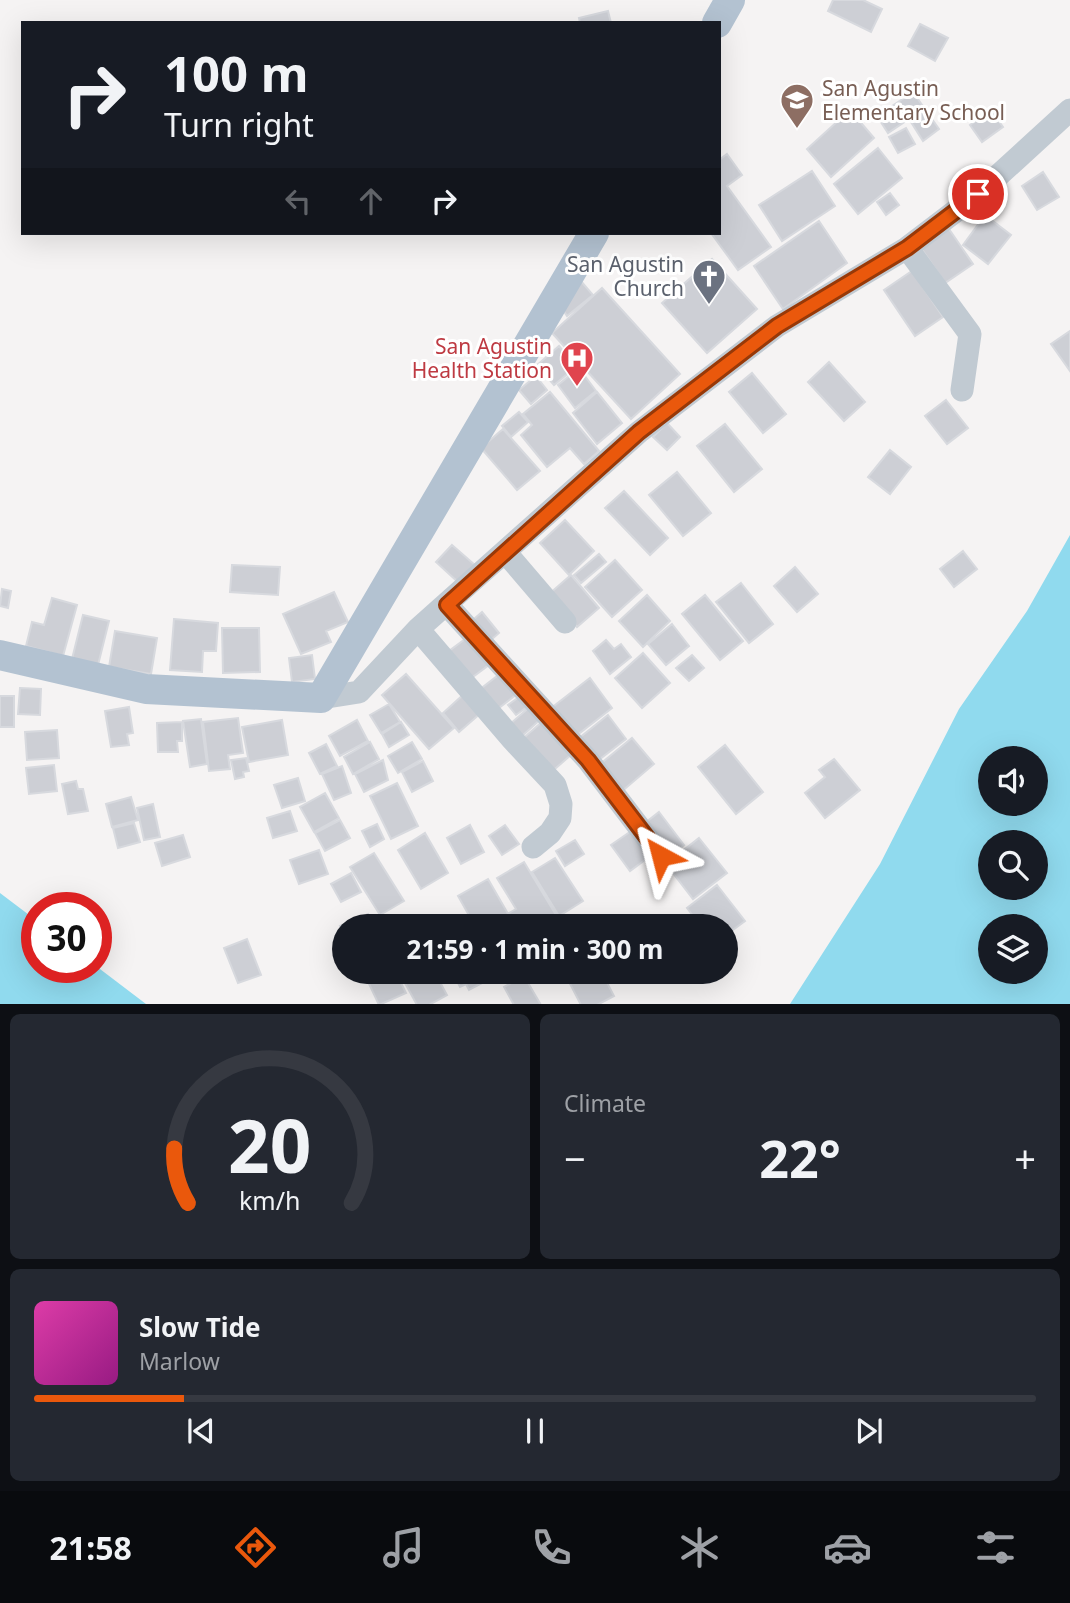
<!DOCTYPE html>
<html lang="en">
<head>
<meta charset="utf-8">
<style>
  body { margin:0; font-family:"Noto Sans",sans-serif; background:#242831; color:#f1f3f6; height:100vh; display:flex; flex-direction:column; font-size:26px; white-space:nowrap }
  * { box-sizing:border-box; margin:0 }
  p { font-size:23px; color:#9ea1a6 }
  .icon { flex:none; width:38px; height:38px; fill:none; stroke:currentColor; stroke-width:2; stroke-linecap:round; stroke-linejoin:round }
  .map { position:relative; height:1004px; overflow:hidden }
  .sheet { display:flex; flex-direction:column; gap:10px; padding:10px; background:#0d0f14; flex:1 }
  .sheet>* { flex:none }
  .banner { position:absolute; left:21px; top:21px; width:700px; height:214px; border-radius:0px; box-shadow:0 7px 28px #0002; background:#171b24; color:#f1f3f6; overflow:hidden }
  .tools { position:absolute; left:978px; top:746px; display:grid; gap:14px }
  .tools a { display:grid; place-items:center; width:70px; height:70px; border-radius:50%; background:#171b24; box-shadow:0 7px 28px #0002; font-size:35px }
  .speed { position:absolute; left:21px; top:892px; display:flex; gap:14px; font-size:35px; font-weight:700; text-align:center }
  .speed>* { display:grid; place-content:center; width:91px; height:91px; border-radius:50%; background:#171b24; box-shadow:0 7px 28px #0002; line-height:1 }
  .speed .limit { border:10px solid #d22; background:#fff; color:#111 }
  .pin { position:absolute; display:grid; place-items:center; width:60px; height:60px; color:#fff; margin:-30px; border:4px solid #fff; border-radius:50%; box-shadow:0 2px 7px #0007 }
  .me { position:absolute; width:77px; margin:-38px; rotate:322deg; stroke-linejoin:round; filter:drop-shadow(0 0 5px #0008) }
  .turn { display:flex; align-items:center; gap:24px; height:147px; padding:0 28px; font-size:32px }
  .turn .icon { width:91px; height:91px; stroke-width:2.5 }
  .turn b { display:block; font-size:49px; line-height:60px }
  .lanes { display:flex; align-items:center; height:66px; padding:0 28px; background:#0003; justify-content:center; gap:35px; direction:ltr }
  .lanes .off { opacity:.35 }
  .big { font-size:52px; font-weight:700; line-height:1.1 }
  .sheet .widget { flex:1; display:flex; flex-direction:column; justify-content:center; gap:10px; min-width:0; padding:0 24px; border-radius:10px; background:#242831 }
  .sheet .dial { align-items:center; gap:0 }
  .dial svg { height:182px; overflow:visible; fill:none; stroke:#363941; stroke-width:7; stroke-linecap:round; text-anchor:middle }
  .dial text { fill:#f1f3f6; stroke:none }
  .song { display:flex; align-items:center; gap:21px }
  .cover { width:84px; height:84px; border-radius:10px; background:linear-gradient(135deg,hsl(320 70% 55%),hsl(310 70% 35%)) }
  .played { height:7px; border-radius:4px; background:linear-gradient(90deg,#ea580c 15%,#363941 15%) }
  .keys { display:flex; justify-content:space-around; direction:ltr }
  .heat { display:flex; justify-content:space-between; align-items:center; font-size:38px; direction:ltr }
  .sheet .tiles { flex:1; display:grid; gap:10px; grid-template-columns:1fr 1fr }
  .widget:last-child { grid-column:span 2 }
  .trip { position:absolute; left:332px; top:914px; width:406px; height:70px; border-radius:35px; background:#171b24; box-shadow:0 7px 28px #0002; font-weight:700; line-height:70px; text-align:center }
  .menu { display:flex; height:112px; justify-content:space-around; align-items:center; background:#090b0e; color:#9ea1a6 }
  .menu .icon { width:49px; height:49px }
  .menu .current { color:#ea580c }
  .menu b { font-size:32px; color:#f1f3f6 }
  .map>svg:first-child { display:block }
</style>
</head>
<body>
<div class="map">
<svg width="1070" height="1005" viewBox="0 0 1070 1005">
  <rect width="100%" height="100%" fill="#f5f3f3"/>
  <!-- water -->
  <path fill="#90daee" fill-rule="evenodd" d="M1070 535V1004H790L880 864 959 709 1027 611ZM990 758H1036V803H990ZM990 842H1036V887H990ZM990 926H1036V971H990Z
    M0 893 37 921V968L96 966 146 1004H0Z"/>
  <!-- building -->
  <path fill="#cdcfd5" stroke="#d7d9de" stroke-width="2" d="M833 0H863L882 9 871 32 828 11Z
    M608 11 611 23H580L579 18Z
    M920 24 948 38 935 61 908 46Z
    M913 92 939 129 923 141 909 119 888 133 877 116Z
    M850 110 874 138 831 177 807 149Z
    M991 110 1003 127 982 142 970 125Z
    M906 128 915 144 898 153 889 137Z
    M878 148 902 178 858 214 834 184Z
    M727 154 742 175 727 186 771 247 738 270 711 233H719V160Z
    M812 171 835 206 782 241 759 205Z
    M1043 172 1059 197 1037 210 1022 186Z
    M890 193 899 205 886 215 877 202Z
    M985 215 1011 235 988 264 963 245Z
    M819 221 847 263 783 309 754 266Z
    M949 229 973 264 945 283 921 248Z
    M712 259 757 309 707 353 662 303Z
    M912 271 943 317 915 336 884 290Z
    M580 280 593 295 567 316 561 307Z
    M602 288 680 374 631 419 552 333Z
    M1070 331V371L1051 344Z
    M559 346 576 367 554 385 537 365Z
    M829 362 865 402 844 421 808 382Z
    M579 368 596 391 575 408 558 385Z
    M752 373 786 414 763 433 729 392Z
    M536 376 547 390 531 404 519 390Z
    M550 392 599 451 584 464 570 448 547 467 521 435 532 425 523 414Z
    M597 392 622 423 597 444 573 413Z
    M946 400 968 428 947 444 925 416Z
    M519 412 528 422 511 437 502 426Z
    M667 423 680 437 667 450 653 437Z
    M725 424 762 469 734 492 697 446Z
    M503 429 540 471 517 490 481 448Z
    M890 450 911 467 890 494 868 477Z
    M677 472 711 513 683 536 649 495Z
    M624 491 668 538 650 555 605 508Z
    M565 520 594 551 569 575 540 543Z
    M452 545 475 565 459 583 436 562Z
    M963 551 977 569 954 587 940 569Z
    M599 554 606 562 581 583 574 575Z
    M615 560 642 590 612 617 585 587Z
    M232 565 280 567 278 595 230 592Z
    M795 567 818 594 797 612 774 586Z
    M571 575 599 608 577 627 549 594Z
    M741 583 773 624 749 643 716 602Z
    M2 589 11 591 8 608 0 606Z
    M334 592 348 622 326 631 331 642 301 654 283 614Z
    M647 595 670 621 643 647 619 621Z
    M705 595 743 641 720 660 682 614Z
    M52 598 77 605 63 656 26 646 32 622 44 625Z
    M482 612 499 633 484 646 467 625Z
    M83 615 109 621 98 665 72 659Z
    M174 619 218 623 216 651H203L202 672 170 670Z
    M672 624 689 646 666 665 648 644Z
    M222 628H259L260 672 223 673Z
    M115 631 157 638 151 674 109 667Z
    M472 634 493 662 470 679 449 651Z
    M606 640 614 649 621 644 631 657 610 674 593 651Z
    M643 653 670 683 642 708 615 678Z
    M312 655 315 679 292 682 289 658Z
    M692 655 704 668 689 681 676 668Z
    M505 670 521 691 495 711 479 690Z
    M406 674 454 728 429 749 382 695Z
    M590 678 612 708 572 739 550 709Z
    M20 688 41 689 40 715 18 714Z
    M464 694 481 713 459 732 443 713Z
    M523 694 531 704 516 715 508 705Z
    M0 696H14V727H0Z
    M389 704 400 722 381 733 370 715Z
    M532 705 543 717 521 737 510 724Z
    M129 707 133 733 127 734 129 745 111 747 105 711Z
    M608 715 626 739 596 762 578 739Z
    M238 718 243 753 228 755 230 769 209 771 203 722Z
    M201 719 207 764 190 767 183 721Z
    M282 720 288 755 249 762 242 727Z
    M357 720 368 741 340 756 329 736Z
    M182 722V741H177L178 752H158L157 723Z
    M401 722 409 735 389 747 382 734Z
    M542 722 571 755 549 774 520 741Z
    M57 730 59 758 27 760 25 732Z
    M632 738 654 764 621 792 599 765Z
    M370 742 379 759 353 774 344 757Z
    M412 742 422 759 398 773 388 756Z
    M326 744 337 766 320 774 309 753Z
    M725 745 763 792 736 814 698 767Z
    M246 758 249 771 243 772 244 777 235 779 231 760Z
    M834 759 860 790 825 818 805 793 825 777 819 770Z
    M383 760 388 780 364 792 355 774Z
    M423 761 433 781 412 792 402 772Z
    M54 765 57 791 29 794 26 768Z
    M342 766 351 793 334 800 322 774Z
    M298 778 305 801 282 808 274 785Z
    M76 781 78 789H83L88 811 68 814 62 784Z
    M397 783 418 826 391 839 370 796Z
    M325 793 339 818 314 832 300 807Z
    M131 797 138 820 112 827 106 804Z
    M153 804 160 837 144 840 137 808Z
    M290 811 297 831 273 838 267 818Z
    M659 812 684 845 670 856 645 823Z
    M340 820 350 838 325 851 315 833Z
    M134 823 140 842 118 848 113 828Z
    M377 824 384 839 370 847 362 831Z
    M470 825 484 852 461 864 447 838Z
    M505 825 519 844 502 855 489 836Z
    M634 829 653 854 630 871 611 845Z
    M425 833 448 873 421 889 398 850Z
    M183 835 190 857 162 866 155 843Z
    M699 838 727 873 693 899 666 864Z
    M575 840 584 854 565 866 556 851Z
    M319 850 328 874 299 884 290 860Z
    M374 853 404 901 380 915 350 867Z
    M555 858 583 901 559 916 532 872Z
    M524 862 556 915 538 926H517L509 913 516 909 497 878Z
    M351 873 361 892 341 902 331 884Z
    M488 879 515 926H475L458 896Z
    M717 885 745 921 726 935V926H701L687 908Z
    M368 914 373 926H345V938L340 926Z
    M449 917 452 922 462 917 467 926H433Z
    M247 939 261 975 238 983 224 948Z
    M363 971H395L406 993 379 1005Z
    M434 971 447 995 429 1005H417L399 972Z
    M452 971H488L483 974 486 981 469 990 466 984 460 987Z
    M581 971H601L614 996 597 1005H581L567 978Z
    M524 976 541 1005H514L504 987Z"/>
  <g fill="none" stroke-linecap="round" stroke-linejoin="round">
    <!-- minor -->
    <path stroke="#c1cad2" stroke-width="23" d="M907 248 970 334 962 390
      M506 553 565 622
      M447 605 588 760 661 856
      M418 629 513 740 555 785 561 804 560 818 550 833 533 847
      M321 698 359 692 418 629 639 432 777 326 907 248 978 194 1070 110"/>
    <!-- major -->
    <path stroke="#b3c2d1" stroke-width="30" d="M717 23 730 0
      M0 655 146 689 321 698 594 233"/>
  </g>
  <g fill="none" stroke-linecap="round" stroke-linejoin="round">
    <defs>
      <path id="route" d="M661 856 588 760 447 605 639 432 777 326 907 248 978 194"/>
    </defs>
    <!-- route casing -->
    <use href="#route" stroke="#983908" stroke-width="18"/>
    <!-- route -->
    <use href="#route" stroke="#ea580c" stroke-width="12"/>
  </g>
  <!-- icons -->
  <defs>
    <symbol id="school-pin" viewBox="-11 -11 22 30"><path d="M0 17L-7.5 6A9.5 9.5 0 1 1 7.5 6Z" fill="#8d6e63" stroke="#fff"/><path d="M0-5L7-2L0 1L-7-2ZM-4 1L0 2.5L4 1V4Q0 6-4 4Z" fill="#fff"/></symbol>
    <symbol id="church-pin" viewBox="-11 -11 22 30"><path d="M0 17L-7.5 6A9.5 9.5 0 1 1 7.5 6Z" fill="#6b7280" stroke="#fff"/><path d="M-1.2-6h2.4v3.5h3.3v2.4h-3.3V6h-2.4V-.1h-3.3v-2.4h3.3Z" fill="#fff"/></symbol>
    <symbol id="hospital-pin" viewBox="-11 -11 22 30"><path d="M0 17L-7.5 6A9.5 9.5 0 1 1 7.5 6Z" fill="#e0444e" stroke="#fff"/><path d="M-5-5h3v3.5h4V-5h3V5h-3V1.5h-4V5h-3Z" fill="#fff"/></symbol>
  </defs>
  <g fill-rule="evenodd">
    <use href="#school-pin" x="778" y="81" width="38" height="52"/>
    <use href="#church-pin" x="690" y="257" width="38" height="52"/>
    <use href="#hospital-pin" x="558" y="339" width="38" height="52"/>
  </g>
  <g text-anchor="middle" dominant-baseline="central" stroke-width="6" stroke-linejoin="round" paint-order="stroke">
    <!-- education labels -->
    <g font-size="21" fill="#785e54" stroke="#fff" text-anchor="start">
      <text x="822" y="88">San Agustin<tspan x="822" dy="24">Elementary School</tspan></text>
    </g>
    <!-- worship labels -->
    <g font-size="21" fill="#5b616d" stroke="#fff" text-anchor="end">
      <text x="684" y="264">San Agustin<tspan x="684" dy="24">Church</tspan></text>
    </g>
    <!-- health labels -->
    <g font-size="21" fill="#be3a42" stroke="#fff" text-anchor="end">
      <text x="552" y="346">San Agustin<tspan x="552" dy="24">Health Station</tspan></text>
    </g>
  </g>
</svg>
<div class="tools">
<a><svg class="icon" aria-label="sound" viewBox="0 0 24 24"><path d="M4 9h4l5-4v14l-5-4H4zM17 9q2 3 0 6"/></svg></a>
<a><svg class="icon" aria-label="search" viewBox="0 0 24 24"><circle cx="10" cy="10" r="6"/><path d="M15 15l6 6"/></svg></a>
<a><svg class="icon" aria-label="layers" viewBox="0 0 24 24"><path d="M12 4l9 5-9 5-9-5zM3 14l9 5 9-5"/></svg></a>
</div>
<div class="speed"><div class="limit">30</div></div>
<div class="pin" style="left:978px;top:194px;background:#d93025"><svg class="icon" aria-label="arrive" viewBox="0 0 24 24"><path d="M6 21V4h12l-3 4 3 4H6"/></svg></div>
<svg class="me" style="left:661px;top:856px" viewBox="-20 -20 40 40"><path d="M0-17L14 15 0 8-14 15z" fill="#ea580c" stroke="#fff" stroke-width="4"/></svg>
<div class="trip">21:59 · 1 min · 300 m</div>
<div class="banner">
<div class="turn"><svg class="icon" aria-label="right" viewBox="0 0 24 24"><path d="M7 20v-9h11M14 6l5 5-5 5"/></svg><div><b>100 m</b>Turn right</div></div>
<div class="lanes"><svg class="icon off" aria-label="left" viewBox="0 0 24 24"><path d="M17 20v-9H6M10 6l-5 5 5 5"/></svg><svg class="icon off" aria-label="ahead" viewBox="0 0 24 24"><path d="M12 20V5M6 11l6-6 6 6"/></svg><svg class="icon" aria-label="right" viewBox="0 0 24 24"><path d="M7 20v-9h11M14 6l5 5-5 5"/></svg></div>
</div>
</div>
<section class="sheet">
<div class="tiles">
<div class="widget dial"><svg viewBox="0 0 100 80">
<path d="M14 69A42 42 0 1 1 86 69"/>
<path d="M14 69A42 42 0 0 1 8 45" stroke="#ea580c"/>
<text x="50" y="56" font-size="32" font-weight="700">20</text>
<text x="50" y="72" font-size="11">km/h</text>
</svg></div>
<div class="widget"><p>Climate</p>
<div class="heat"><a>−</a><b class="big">22°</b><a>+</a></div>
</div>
<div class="widget">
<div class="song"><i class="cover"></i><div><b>Slow Tide</b><p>Marlow</p></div></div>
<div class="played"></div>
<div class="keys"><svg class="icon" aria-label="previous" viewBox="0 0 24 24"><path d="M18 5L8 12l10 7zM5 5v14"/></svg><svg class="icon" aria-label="pause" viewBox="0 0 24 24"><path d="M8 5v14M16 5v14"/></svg><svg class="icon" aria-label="next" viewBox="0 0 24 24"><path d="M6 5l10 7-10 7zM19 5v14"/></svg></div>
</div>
</div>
</section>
<nav class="menu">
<b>21:58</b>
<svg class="icon current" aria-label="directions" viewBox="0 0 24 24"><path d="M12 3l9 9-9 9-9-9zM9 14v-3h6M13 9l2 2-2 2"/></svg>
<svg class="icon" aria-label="music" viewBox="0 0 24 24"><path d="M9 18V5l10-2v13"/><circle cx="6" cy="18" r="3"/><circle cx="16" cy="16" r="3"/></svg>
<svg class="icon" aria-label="phone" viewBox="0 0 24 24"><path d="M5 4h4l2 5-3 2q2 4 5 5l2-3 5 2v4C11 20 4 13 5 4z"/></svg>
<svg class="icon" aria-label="climate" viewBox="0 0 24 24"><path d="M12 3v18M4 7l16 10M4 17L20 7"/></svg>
<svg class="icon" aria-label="car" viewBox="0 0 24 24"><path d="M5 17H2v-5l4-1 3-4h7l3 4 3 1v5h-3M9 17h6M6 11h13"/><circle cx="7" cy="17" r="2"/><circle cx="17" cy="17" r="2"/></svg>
<svg class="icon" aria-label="filters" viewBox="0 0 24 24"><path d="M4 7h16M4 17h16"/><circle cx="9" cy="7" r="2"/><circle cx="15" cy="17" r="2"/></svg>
</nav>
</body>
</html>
